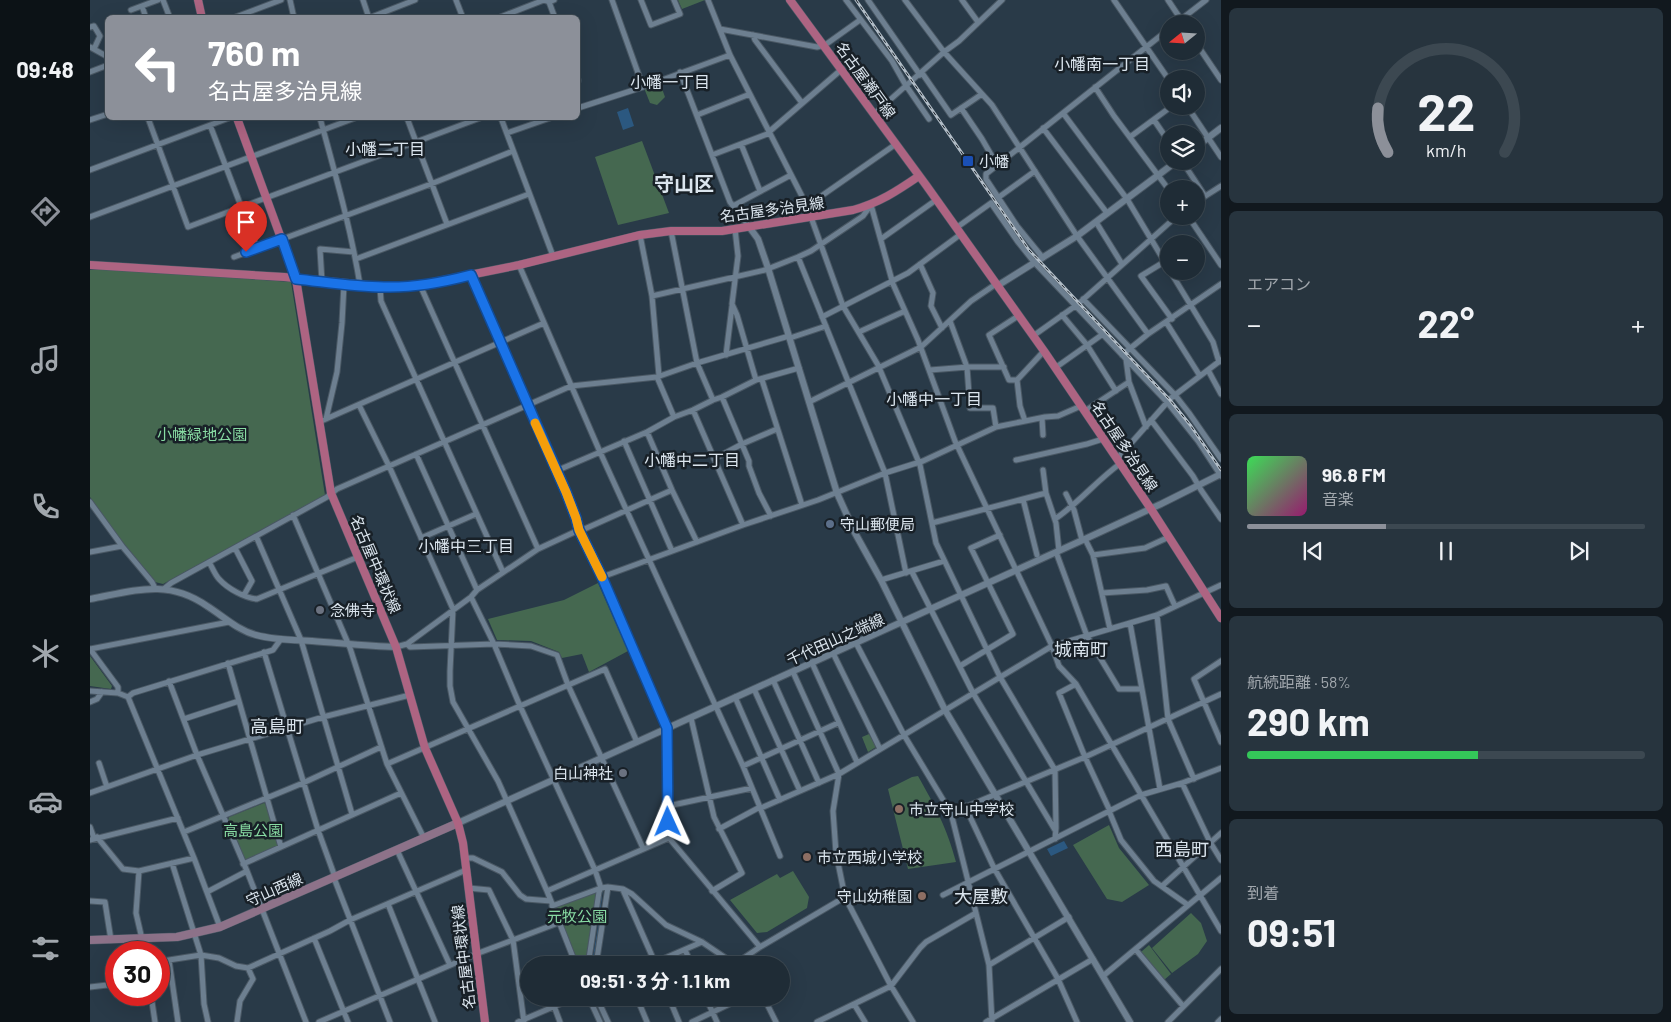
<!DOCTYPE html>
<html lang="ja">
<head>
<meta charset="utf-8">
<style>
  body { margin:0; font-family:Barlow,"Noto Sans JP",sans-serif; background:#27343e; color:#f1f3f6; height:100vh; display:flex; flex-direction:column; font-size:19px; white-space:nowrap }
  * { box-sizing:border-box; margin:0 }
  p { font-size:16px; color:#a1a7ad }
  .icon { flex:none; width:28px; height:28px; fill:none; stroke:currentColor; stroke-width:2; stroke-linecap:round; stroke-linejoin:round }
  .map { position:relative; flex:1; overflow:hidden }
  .drawer { display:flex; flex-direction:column; gap:8px; padding:8px; background:#11181e; width:450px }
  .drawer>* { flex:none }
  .guide { position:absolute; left:15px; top:15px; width:475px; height:105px; border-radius:8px; box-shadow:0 5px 20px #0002,0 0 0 1px #3c4851; background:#8c9099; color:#fff; overflow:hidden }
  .needle { width:32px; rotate:252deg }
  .fabs { position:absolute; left:1070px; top:15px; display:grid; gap:10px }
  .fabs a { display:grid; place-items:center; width:45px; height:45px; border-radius:50%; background:#1f2c36; box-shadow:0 5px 20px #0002,0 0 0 1px #3c4851; font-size:25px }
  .speed { position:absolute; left:15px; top:941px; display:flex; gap:10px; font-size:25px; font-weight:700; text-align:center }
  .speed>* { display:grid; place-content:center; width:65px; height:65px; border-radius:50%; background:#1f2c36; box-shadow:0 5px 20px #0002,0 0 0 1px #3c4851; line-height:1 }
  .speed .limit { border:8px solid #d22; background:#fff; color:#111 }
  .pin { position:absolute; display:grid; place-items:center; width:42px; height:42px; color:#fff; margin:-51px -21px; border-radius:50% 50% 50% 0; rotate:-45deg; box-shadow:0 0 5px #0007 }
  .pin .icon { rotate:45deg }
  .me { position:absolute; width:55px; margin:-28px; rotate:359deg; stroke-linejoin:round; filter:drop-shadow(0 0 4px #0008) }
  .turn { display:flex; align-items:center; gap:18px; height:105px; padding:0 20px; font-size:22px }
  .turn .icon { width:65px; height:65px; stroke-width:2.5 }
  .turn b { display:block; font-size:35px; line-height:42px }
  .big { font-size:38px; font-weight:700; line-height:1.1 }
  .drawer .widget { flex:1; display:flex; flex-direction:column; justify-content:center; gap:8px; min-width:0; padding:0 18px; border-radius:8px; background:#27343e }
  .drawer .dial { align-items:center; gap:0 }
  .dial svg { height:130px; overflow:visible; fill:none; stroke:#3c4851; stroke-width:7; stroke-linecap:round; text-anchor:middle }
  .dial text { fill:#f1f3f6; stroke:none }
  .song { display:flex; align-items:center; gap:15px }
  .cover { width:60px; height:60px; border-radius:8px; background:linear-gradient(135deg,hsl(130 70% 55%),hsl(320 70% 35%)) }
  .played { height:5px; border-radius:2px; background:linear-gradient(90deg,#8c9099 35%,#3c4851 35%) }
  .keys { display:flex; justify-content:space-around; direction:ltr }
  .heat { display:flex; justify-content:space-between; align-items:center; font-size:28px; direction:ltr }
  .charge { height:8px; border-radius:4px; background:linear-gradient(90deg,#34c759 58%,#3c4851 0) }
  .trip { position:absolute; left:430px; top:956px; width:270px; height:50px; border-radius:25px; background:#1f2c36; box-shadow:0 5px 20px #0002,0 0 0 1px #3c4851; font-weight:700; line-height:50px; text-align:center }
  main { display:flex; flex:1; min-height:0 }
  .tabs { display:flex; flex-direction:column; width:90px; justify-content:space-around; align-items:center; background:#0c1216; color:#a1a7ad }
  .tabs .icon { width:35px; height:35px }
  .tabs .active { color:#8c9099 }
  .tabs b { font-size:22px; color:#f1f3f6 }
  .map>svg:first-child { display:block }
</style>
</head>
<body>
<main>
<nav class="tabs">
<b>09:48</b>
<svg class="icon active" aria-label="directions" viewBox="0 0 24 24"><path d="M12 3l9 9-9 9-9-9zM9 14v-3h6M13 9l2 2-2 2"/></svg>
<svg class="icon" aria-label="music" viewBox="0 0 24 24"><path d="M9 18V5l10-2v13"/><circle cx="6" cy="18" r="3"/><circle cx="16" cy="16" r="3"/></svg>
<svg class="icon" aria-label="phone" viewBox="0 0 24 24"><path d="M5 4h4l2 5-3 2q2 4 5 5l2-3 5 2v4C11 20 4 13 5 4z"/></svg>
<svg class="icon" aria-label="climate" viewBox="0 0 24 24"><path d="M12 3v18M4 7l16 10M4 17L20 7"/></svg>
<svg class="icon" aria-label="car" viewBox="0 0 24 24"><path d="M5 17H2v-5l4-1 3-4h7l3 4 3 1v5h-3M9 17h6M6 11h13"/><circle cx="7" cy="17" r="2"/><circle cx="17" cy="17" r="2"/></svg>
<svg class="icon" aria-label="filters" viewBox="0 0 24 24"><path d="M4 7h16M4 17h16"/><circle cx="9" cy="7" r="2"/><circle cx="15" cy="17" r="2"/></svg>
</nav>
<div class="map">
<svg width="1131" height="1022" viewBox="0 0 1131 1022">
  <rect width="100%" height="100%" fill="#293a48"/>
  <!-- green -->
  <path fill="#456850" d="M588 0H615L592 9Z
    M570 83 575 97 567 105 560 103 554 88Z
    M552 141 579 213 528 225 505 157Z
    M0 270H35L201 282 235 495 73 584 65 582 26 534 0 497Z
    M508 583 538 651 499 672 492 654 472 658 469 652 441 641 407 640 398 619 474 600Z
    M0 656 22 686 21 689 0 686Z
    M779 734 786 747 778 752 772 737Z
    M828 776C845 806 857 828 866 862L818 869 798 789 822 777Z
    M174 803 176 804 188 843 187 846 156 860 153 859 138 820 139 817Z
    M1019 825 1029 848 1059 885 1032 902 1017 899 983 845Z
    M703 871 719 897 717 908 677 932 667 933 640 900 687 874 690 878Z
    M507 892 496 965H489L466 907Z
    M1101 913 1111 923 1117 941 1108 954 1082 973 1062 948Z
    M1059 945 1081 974 1074 980 1051 952Z"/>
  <!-- water -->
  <path fill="#2b5880" d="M538 108 544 126 533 130 527 112Z
    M974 841 978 848 961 856 957 849Z"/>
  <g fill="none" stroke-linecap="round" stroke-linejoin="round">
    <!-- stream -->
    <path stroke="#2b5880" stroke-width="1" d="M502 965 508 930 512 891
      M504 998 515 1022"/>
    <defs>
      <path id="minor" d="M73 0 80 18
        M200 0 204 18
        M273 0 279 18
        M366 0 373 18
        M522 0 553 87
        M551 0 561 25 590 14 584 0
        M618 0 640 55 717 206 753 306 788 365 830 465 846 543 910 677 965 770 966 828 965 839
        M756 0 802 61 815 84 839 119
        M778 0 830 75
        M815 0 854 52 902 105 987 236 1058 334
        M872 0 888 22
        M1024 0 1079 80
        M1078 0 1094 24
        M459 2 465 18
        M52 6 56 18
        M41 10 68 0
        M143 18 191 0
        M279 18 325 0
        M408 18 454 0 459 2 464 0
        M1085 24 1116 0
        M0 27 4 26 10 36 4 49
        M630 29 727 47 735 45 770 20
        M663 35 665 40 712 103
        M1106 43 1131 80
        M0 47 18 57
        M0 72 18 65
        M590 72 640 202 660 228
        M832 73 861 115 892 94
        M488 80V81
        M1005 87 1024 116 1079 190
        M1097 106 1131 157
        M488 108 553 87 640 55
        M871 108 892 139 907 165
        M973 113 1037 199 1079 269
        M784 114 854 52 869 41 912 0
        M607 115 660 94
        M58 118 98 227 390 118
        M230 118C245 173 261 229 270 285
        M317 118 357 224
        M411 118 463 256
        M0 120 18 114
        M1064 120 1079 142
        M120 125 167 248
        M953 128 1017 213
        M680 131 752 69
        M417 133 460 118
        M1040 137 1082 106
        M651 144 670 191
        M622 155 680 133
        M1092 161 1115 196
        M0 170 139 118
        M909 197 945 171
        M1106 202 1131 186
        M643 206 701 175
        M717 206 806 144
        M1098 216 1131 265
        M0 217 265 118
        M1006 222 1032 264
        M866 228 901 203 928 242 944 262 1077 402 1108 441 1131 476
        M645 229 648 256 642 304 647 315 666 380
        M581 231 607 363 623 400
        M550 235 562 296 569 376
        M791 239 846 200
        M144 257 341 184 423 151
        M708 257 795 473 816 573
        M953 258 927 226 896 179V174L1079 29
        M266 259 439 194
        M1074 262 1051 276 1082 319
        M830 264 843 293 841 306 852 328
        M429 265 510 452 653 766 690 856
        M1080 271 1123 342 1129 362
        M381 275 476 492 486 518 489 530 512 577 577 728 579 838 670 947
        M232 282 230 249 264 252
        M330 285 448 549
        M290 287 291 301 413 572
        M562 296 675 270 708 257 721 251 773 216 781 205 803 284 828 340 865 441 962 646 969 666 986 684 1131 931
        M993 299 1085 395 1099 413 1131 459
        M972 315 997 345 1026 391
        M732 317 818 273 871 234
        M860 321 877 367 880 408H903L906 427
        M1076 322 1110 376
        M769 332 815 311
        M943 336 988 304 1087 216
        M700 338 736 326
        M636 355 642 306
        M1032 355 1058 334 1131 284
        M965 368 1013 334
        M840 370 878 367H914
        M1118 370 1131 394
        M567 377 584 417
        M672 380 712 505
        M927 380H919L899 335 928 316
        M1039 382 1056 427
        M632 397 659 461V466L669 493 681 516
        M719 402 831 347 881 301 906 284
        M269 405 299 466 363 609 360 671V686L363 702 408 781 457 891 486 965
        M603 410 653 525
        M995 411 1039 382 1036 359
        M952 418 953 435
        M236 419 247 372 252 323 254 284
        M1061 420 1103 476 1111 490 1131 519
        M935 421 930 406 927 380 954 351
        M229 422 454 323
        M557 432 582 490 607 542
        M534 441 582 551
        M326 454 387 590
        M624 459 652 444 687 429
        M1027 459 1081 398 1131 360
        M926 460 997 444 1013 439
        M953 470 956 493 966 523 969 551
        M466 471 557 432 584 417 603 410 623 400 632 397 666 380 709 368
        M976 494 984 510 992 540
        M933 499 947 555
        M0 502 32 546
        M203 515 260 648 297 764 334 838
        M965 519C989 503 1007 480 1031 463
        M842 523 956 493
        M490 531 582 490
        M166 536 211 640 262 814
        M331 538 386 514
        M995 539 1003 555 1020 629
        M145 548 162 581 154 595
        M0 552 32 546 62 582 65 588
        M966 552 997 636 1029 689H1050
        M1003 555 1055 548 1079 537
        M119 562C122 567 125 575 129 579 138 589 155 598 167 599L268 557
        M822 572 883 693 965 830
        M512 577 653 525 728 500 795 473 833 461 906 427 955 417 968 416 991 406
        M791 580 854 561
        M75 588 81 583 237 497 247 489 481 386 567 377 607 363 699 336
        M1012 593 1057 590 1076 586 1085 606
        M381 597 404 644 430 706 505 870 511 888 509 892 498 965
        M1067 615 1078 719 1104 779
        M1040 623 1070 789
        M766 643 814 735 861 813 899 965 902 1022
        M317 644 320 647 404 644 441 646 467 655 478 685 553 848
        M306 647 317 644 381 597 387 590 448 549 489 530
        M0 649 139 622
        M0 649 28 687V693
        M174 652 228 830 245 877
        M743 653 790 749
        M1131 661 1104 679 1131 742
        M138 663 191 847
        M722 663 767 762
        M870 666 923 634 881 548 910 535
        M703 672 749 774 743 811 746 853 755 897 801 986 823 1022
        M683 680 729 783
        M79 681 107 755 157 871 216 1022
        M986 684 969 693 995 757 1020 811
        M664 689 710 791
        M0 691 28 693 38 697 43 693 183 650 191 639
        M38 697 104 858 130 927
        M645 697 690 800
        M0 702 7 699 12 692
        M601 718 624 817 652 873 622 891
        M94 719 149 701
        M9 763 17 787
        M297 764 515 669 547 742
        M653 766 748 723
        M1092 783 1120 842 1131 860
        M0 793 107 755 233 717 320 695
        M578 806 662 788
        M875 806 904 868 968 979 987 1022
        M671 808 749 774 962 646 1067 615 1131 585
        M1019 811 1031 840 1064 881 1098 905
        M861 813 995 757 1131 694
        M0 827 4 838
        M629 829 670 807
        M94 832 213 783 291 747
        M7 837 33 869 49 871 104 858
        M0 840 88 818
        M307 850 360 965
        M375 858H383L412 872 430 895 436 899 461 901
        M82 863 111 955 114 1004 118 1022
        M153 864 311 793
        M49 871 46 913 52 939
        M244 878 300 1022
        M1072 886 1131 833
        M378 888 399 890 423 940 434 1022
        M533 890 566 965
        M457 891 579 838
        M117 892 157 871
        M853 895 1051 795 1092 783 1131 768
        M0 901 15 902 21 940
        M298 904 345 1022
        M462 906 511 888 518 887 533 889 542 894 576 925 612 942 646 965
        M224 938 258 1022
        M51 939 53 952
        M595 950 602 965
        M1046 950 1093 1006
        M69 961 79 960
        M645 964 670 947 755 897
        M468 965 483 959
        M506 965 518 887
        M559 965 612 942
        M899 965 979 917
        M1013 976 1131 878
        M429 982 439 978
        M0 987 26 984
        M61 995 65 1022
        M499 998 510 1022
        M507 998 518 1022
        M547 998 557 1022
        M579 998 589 1022
        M616 998 627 1022
        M674 998 686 1022
        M764 1004 775 1022
        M464 1006 470 1022
        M88 1022 79 960 111 955 129 958 146 966 158 968 240 931 260 920 376 870
        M147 1022 150 1001 163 979 158 968
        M229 1022 386 954 468 923
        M428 1022 484 998
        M602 1022 652 998
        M727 1022 801 986 830 948 836 942 886 913
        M896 1022 1003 959
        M1078 1022 1131 969
        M1128 1022 1131 1019"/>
      <path id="tertiary" d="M1106 147 1131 128
        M660 228 668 239 678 268 747 493 765 533 791 580 855 710 1040 1022
        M907 286 987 236 1087 161
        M0 599C43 591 77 578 117 606 133 616 147 630 166 635 184 640 204 640 222 641 250 643 278 646 306 647
        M368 823 995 539 1071 504 1131 474"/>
      <path id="secondary" d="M0 940 87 937 130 927 368 823"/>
      <path id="primary" d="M108 0 112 18
        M700 0 836 185 954 351 1061 509 1131 618
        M147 118 206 279 241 493 306 647 335 748 368 823 373 843 395 1022
        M0 265 194 277 295 287 330 285 429 265 550 235 581 231H632L763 210C789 203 807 191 829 176"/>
    </defs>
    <!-- minor casing -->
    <use href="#minor" stroke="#4a5864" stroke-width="7"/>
    <!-- tertiary casing -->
    <use href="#tertiary" stroke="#4a5864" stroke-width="8"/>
    <!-- secondary casing -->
    <use href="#secondary" stroke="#4a5864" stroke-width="9"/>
    <!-- primary casing -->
    <use href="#primary" stroke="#4a5864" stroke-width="9"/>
    <!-- minor -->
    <use href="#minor" stroke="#6d7f90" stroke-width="5"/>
    <!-- tertiary -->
    <use href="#tertiary" stroke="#6d7f90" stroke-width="6"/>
    <!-- secondary -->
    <use href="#secondary" stroke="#8d7289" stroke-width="8"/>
    <!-- primary -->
    <use href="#primary" stroke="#ad6482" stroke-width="8"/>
    <defs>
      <path id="rail" d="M766 0 939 250 1080 400 1101 426 1131 470"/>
    </defs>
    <!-- rail casing -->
    <use href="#rail" stroke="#b2bdc7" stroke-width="3"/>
    <!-- rail -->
    <use href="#rail" stroke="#182027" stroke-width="1" stroke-dasharray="4" stroke-linecap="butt"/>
  </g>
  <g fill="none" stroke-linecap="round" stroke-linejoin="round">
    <defs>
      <path id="route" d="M156 252 192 239 206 279C235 282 265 287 294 287 323 288 354 282 381 275L476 492 486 518 489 530 512 577 577 728 578 822"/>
    </defs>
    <!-- route casing -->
    <use href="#route" stroke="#114b97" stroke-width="12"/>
    <!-- route -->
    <use href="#route" stroke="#1a73e8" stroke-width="9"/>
    <!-- slow -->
    <path stroke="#f59e0b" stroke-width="9" d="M445 423 476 492 486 518 489 530 512 577"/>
  </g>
  <!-- markers -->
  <rect fill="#1a4fb4" stroke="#182027" stroke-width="2" x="872" y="155" width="12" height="12" rx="2.5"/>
  <circle fill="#5c6f8a" stroke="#182027" stroke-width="2" cx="740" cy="524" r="5"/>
  <g fill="#6b7280" stroke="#182027" stroke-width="2">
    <circle cx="230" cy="610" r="5"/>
    <circle cx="533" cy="773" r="5"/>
  </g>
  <g fill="#8d6e63" stroke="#182027" stroke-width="2">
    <circle cx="809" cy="809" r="5"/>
    <circle cx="717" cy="857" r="5"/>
    <circle cx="832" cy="896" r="5"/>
  </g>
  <g text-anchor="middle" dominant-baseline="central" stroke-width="5" stroke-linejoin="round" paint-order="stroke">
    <!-- street labels -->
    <g font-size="15" fill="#dbe5ee" stroke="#182027">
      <text transform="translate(776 80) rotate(54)">名古屋瀬戸線</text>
      <text transform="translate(682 209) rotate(-8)">名古屋多治見線</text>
      <text transform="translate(1035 446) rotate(56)">名古屋多治見線</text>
      <text transform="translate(286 564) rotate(67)">名古屋中環状線</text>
      <text transform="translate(745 639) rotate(-24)">千代田山之端線</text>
      <text transform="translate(184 889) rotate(-24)">守山西線</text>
      <text transform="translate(373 957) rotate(-97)">名古屋中環状線</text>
    </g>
    <!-- poi labels -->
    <g font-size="15" fill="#dbe5ee" stroke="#182027" text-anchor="start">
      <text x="889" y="161">小幡</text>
      <text x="750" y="524">守山郵便局</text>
      <text x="240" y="610">念佛寺</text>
      <text x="523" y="773" text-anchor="end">白山神社</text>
      <text x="819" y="809">市立守山中学校</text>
      <text x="727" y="857">市立西城小学校</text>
      <text x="822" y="896" text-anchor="end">守山幼稚園</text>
    </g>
    <!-- park labels -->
    <g font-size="15" fill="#88dba3" stroke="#182027">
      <text x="112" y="434">小幡緑地公園</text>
      <text x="163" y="830">高島公園</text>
      <text x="487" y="916">元牧公園</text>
    </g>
    <!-- neighbourhood labels -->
    <g font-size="16" fill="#dbe5ee" stroke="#182027">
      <text x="1012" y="63">小幡南一丁目</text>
      <text x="580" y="81">小幡一丁目</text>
      <text x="295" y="148">小幡二丁目</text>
      <text x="844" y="398">小幡中一丁目</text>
      <text x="602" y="459">小幡中二丁目</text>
      <text x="376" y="545">小幡中三丁目</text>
    </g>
    <!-- quarter labels -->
    <g font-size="18" fill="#dbe5ee" stroke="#182027">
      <text x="991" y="649">城南町</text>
      <text x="187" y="726">高島町</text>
      <text x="1092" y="849">西島町</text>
      <text x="891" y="896">大屋敷</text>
    </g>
    <!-- district labels -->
    <g font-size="20" font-weight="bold" fill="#dbe5ee" stroke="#182027">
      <text x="594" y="183">守山区</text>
    </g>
  </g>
</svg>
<div class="fabs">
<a><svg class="needle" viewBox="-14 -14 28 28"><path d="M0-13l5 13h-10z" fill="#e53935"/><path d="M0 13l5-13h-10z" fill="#a1a7ad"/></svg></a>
<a><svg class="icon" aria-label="sound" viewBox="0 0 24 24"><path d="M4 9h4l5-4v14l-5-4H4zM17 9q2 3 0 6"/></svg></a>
<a><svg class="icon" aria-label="layers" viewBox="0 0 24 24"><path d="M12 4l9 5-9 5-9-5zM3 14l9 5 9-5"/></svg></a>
<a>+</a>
<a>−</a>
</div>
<div class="speed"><div class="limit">30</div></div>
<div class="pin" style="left:156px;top:252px;background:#d93025"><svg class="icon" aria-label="arrive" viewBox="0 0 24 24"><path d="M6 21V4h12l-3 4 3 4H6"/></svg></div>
<svg class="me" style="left:578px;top:822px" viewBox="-20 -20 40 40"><path d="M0-17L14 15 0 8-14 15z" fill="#1a73e8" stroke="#fff" stroke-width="4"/></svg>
<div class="trip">09:51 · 3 分 · 1.1 km</div>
<div class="guide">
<div class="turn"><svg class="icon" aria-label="left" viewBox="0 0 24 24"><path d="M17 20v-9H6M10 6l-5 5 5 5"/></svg><div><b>760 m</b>名古屋多治見線</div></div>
</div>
</div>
<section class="drawer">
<div class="widget dial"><svg viewBox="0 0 100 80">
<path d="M14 69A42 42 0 1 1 86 69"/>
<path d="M14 69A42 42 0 0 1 8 42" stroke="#8c9099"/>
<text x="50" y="56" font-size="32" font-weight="700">22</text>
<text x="50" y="72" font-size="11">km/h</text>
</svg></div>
<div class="widget"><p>エアコン</p>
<div class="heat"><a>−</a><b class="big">22°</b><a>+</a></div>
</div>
<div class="widget">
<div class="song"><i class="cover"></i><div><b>96.8 FM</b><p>音楽</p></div></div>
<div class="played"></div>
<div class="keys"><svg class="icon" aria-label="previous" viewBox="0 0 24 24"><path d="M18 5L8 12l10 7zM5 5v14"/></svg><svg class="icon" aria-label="pause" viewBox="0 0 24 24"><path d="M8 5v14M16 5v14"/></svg><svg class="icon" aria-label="next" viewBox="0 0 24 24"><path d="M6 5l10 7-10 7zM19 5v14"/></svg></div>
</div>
<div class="widget"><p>航続距離 · 58%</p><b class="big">290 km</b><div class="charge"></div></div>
<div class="widget"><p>到着</p><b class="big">09:51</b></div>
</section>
</main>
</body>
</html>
